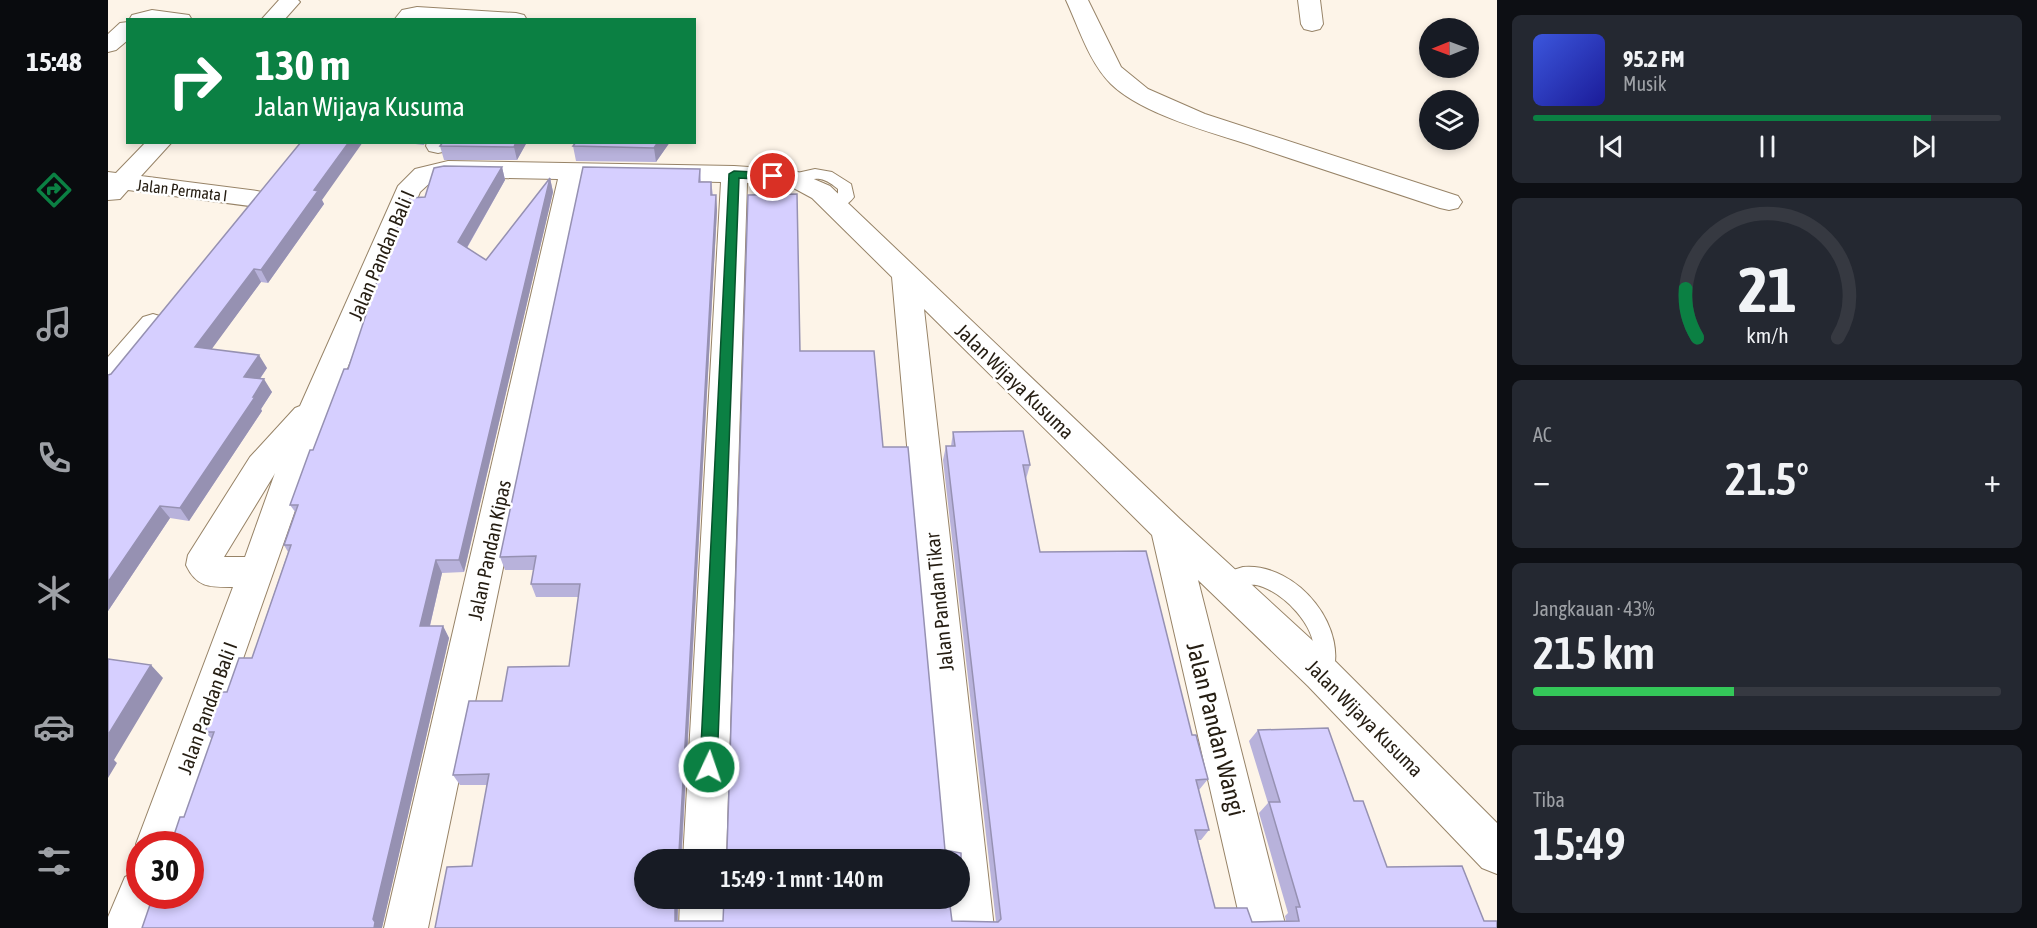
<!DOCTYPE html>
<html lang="id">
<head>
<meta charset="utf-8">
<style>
  body { margin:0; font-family:"Asap Condensed",sans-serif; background:#242831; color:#f1f3f6; height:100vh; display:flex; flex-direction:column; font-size:22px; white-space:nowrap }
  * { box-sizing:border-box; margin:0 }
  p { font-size:20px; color:#9ea1a6 }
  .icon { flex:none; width:33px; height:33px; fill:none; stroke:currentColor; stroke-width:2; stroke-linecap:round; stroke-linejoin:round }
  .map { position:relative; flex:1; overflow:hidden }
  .drawer { display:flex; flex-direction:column; gap:15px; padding:15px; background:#0d0f14; width:540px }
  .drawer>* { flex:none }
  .banner { position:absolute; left:18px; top:18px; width:570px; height:126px; border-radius:0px; box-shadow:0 3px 9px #0003; background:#0b8043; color:#fff; overflow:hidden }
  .needle { width:39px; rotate:269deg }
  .controls { position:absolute; left:1311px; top:18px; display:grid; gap:12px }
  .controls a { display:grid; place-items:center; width:60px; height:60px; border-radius:50%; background:#171b24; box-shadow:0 3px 9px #0003; font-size:30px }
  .speed { position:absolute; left:18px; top:831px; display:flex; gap:12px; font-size:30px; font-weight:700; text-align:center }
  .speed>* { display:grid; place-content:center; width:78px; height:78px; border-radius:50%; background:#171b24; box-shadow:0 3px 9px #0003; line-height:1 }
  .speed .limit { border:9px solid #d22; background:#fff; color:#111 }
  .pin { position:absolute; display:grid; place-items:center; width:51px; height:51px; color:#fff; margin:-26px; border:3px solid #fff; border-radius:50%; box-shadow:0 2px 6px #0007 }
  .me { position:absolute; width:66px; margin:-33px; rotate:3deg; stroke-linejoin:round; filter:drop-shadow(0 0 4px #0008) }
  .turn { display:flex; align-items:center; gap:21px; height:126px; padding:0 30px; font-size:27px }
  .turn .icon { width:78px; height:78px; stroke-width:2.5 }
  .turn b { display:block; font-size:42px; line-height:51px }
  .big { font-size:45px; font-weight:600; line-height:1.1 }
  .drawer .tile { flex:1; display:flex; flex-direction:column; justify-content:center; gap:9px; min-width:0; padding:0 21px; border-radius:9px; background:#242831 }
  .drawer .dial { align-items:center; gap:0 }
  .dial svg { height:156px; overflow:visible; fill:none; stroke:#363941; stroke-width:7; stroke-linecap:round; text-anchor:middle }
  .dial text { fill:#f1f3f6; stroke:none }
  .song { display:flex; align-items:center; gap:18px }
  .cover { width:72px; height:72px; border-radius:9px; background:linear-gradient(135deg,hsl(230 70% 55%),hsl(240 70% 35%)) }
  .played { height:6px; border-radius:3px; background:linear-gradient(90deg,#0b8043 85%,#363941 85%) }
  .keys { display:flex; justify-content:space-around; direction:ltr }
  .heat { display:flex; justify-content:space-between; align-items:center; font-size:33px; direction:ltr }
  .charge { height:9px; border-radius:4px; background:linear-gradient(90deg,#34c759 43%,#363941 0) }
  .trip { position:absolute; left:526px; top:849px; width:336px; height:60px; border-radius:30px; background:#171b24; box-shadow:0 3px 9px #0003; font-weight:600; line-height:60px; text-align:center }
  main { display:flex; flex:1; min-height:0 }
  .tabs { display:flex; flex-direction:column; width:108px; justify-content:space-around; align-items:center; background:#090b0e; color:#9ea1a6 }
  .tabs .icon { width:42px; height:42px }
  .tabs .on { color:#0b8043 }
  .tabs b { font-size:27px; color:#f1f3f6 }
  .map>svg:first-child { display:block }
</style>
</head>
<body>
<main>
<nav class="tabs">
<b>15:48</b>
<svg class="icon on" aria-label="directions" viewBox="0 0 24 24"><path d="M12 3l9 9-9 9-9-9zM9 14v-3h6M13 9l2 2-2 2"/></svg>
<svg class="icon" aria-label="music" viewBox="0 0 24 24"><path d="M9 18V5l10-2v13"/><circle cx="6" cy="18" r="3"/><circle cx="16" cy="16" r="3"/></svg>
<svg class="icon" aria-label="phone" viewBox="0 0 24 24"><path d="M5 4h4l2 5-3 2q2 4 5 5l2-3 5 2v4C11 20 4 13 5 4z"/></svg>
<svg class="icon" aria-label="climate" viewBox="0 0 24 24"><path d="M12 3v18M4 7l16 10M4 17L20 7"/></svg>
<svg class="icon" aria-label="car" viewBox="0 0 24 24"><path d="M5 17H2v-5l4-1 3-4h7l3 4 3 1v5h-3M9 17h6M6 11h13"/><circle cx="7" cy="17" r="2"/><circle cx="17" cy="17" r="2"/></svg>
<svg class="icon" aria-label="filters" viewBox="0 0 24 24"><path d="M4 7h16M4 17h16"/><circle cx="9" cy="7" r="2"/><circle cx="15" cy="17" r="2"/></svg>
</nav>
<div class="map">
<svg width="1389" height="928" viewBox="0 0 1389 928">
  <rect width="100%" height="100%" fill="#fdf4e8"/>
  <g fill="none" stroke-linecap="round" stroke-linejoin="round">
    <defs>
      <path id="service" d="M707 169 724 172 743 184 746 197C740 205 731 211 721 208L719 205 730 195V189C725 185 719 180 712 179 700 177 686 187 677 178L680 175Z
        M1135 567C1189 562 1245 630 1222 681L1214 684 1206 681C1201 670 1207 661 1206 649 1205 624 1178 596 1155 587 1139 580 1124 592 1109 587L1106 581 1109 575Z"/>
      <path id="minor" d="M171 0H190L192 2 176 20H153Z
        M958 0H980L1013 67 1040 89 1097 114 1350 196 1354 202 1350 208 1341 210 1332 208C1269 187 1207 167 1145 146 1103 132 1035 115 1003 84 981 62 971 28 958 0Z
        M1190 0H1212L1215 24 1212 29 1204 31 1196 29 1193 24Z
        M309 7 408 13 416 15 419 20H286L294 10Z
        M44 10 81 15 84 20H21L24 15Z
        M20 22V40L8 50 0 52V34L12 23Z
        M38 142H64L33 176 149 191 158 193 162 199 158 205 149 207 20 190 12 199 0 200V172L8 173Z
        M319 142H344L339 151 330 153 321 151 318 146Z
        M340 161 626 166 685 170 722 186 1072 519 1228 662 1389 823V874L1374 868 1200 686 1090 580 1178 928H1134L1044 535 816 309 886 928H842L839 898H852V860H836L784 277 704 198 680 185 639 183 618 860H575L613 182 476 179 320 928H276L450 179 340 177 325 180 312 192 224 405 70 844H32V853L28 844 125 587C102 587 89 588 78 565L80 555 142 457 187 408 192 406 290 186 307 169ZM167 473 137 557H116L166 475Z
        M45 314 55 317 60 324 11 386 0 389V357L35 317Z
        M32 870V896H53L40 928H0V917L17 877Z
        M572 898H616L615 928H571Z"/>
    </defs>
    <!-- service casing -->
    <use href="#service" stroke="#978367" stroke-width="2"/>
    <!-- minor casing -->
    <use href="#minor" stroke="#978367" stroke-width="2"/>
    <!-- service -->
    <use href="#service" fill="#fff" fill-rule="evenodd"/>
    <!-- minor -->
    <use href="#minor" fill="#fff" fill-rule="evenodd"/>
  </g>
  <!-- wall -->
  <path fill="#b8b2db" d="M290 142H317L316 145Z
    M419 142 409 160H336L332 146Z
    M468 142H562L548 162 468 161 465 146Z
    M394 167 397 180 359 248 378 260 442 178 445 192 356 572 334 573 322 626H335L341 638 274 927 76 817 104 739 97 732 119 692 144 658 180 552 176 545 188 513 182 505 205 450 317 197Z
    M475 167 592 169 593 182H603L605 195H608L609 210 574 852 616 853 619 850 640 195 689 194 692 351H766L775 447H800L837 850 853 853V887L852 890V860H537V898H570V921H615L616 898H841L844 921 888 922 835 460 838 446H843L845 432 915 431 922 465 918 479 932 552 1038 551 1084 735H1088L1100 779 1091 790 1101 830 1093 840H1090L1107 908H1139L1144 922 1178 921 1177 916 1180 913 1151 813 1160 803 1141 741 1150 730 1220 728 1246 801H1255L1279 867 1354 866 1376 921H1389V928H327L339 867 364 866 379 785H352L345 775 361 701H394L400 667 461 666 471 597H428L423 584 426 570H397L392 557Z
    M214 200 216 204 160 283 153 282 103 349 159 368 152 379 164 392 153 409 154 411 81 521 62 518 0 611V375L3 374Z"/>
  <!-- shaded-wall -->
  <path fill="#9691b2" d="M241 142H255L214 200 216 204 160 283 153 270 206 190Z
    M408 142H419L409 160 406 147Z
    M550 142H562L548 162 546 148Z
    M394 167 397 180 354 256 350 242Z
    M442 178 445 192 356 572 351 560Z
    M608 195 609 210 573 860 571 852Z
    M146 269 153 282 95 361 87 347Z
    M151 355 159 368 144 390 136 377Z
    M156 379 164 392 153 409 154 411 81 521 72 508Z
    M52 506 62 518 0 611V582Z
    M328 560 334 573 319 638 312 626Z
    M335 626 341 638 274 928H266L265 919Z
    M43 665 55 678 6 760 9 763 0 778V735Z
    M567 898H570L569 928 567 921Z"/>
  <!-- building -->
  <path fill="#d6cfff" stroke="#9691b2" stroke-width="1.5" d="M193 142H241L206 190 210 191 153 270 146 269 87 347 151 355 136 377 156 379 145 397H147L72 508 52 506 0 582V375L3 374Z
    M335 142H408L406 147 332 146Z
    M468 142H550L546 148 465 146Z
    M336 166 394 167 350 242 378 260 442 178 351 560H328L312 626H335L265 919 267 922 266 928H34L45 896H82V844H63L72 817H76L106 732H97L112 692H119L131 658H144L183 545H176L190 505H182L202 450H205L236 369H240L278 254 302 198 317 197 326 168Z
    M475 167 592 169 591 182H603V195H608L571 852 616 853 619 850 640 195 689 194 692 351H766L775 447H800L837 850 853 853V887H852V860H537V898H567V921H615L616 898H841L844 921 890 922 893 919 838 446H847L845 432 915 431 922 465H915L932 552 1038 551 1084 735H1088L1100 779 1088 780 1101 830H1087L1107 908H1139L1144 922 1191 921 1188 907H1192L1161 802H1172L1150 730 1220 728 1246 801H1255L1279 867 1354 866 1376 921H1389V928H327L339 867 364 866 381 774 345 775 361 701H394L400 667 461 666 472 584H423L428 556 392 557Z
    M0 659 43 665 0 735Z"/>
  <!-- route -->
  <path fill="#0b8043" stroke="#07532c" stroke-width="1.5" d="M626 171 665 173 671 176 665 180 631 178 609 767 607 773 601 775 595 773 592 767 621 174Z"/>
  <g text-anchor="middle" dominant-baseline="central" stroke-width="5" stroke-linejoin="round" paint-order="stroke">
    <!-- far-street labels -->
    <g font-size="16" fill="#251d12" stroke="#fff">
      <text transform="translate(74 190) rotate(7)">Jalan Permata I</text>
    </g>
    <!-- street labels -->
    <g font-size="20" fill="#251d12" stroke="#fff">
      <text transform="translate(273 255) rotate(-67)">Jalan Pandan Bali I</text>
      <text transform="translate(907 381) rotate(44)">Jalan Wijaya Kusuma</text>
      <text transform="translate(381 550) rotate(-78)">Jalan Pandan Kipas</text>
      <text transform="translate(831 602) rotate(-96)">Jalan Pandan Tikar</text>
      <text transform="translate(99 708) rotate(-70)">Jalan Pandan Bali I</text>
      <text transform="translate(1257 718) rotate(45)">Jalan Wijaya Kusuma</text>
    </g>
    <!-- near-street labels -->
    <g font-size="24" fill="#251d12" stroke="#fff">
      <text transform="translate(1108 729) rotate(76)">Jalan Pandan Wangi</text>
    </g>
  </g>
</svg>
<div class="controls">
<a><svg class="needle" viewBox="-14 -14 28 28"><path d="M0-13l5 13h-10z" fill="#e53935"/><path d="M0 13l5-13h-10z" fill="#9ea1a6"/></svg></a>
<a><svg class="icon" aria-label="layers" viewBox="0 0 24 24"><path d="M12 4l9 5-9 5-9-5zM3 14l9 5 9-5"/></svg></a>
</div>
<div class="speed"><div class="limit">30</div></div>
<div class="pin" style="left:665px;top:176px;background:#d93025"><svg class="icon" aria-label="arrive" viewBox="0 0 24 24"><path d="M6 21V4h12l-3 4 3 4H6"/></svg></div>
<svg class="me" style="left:601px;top:767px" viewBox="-20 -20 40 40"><circle r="17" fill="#0b8043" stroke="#fff" stroke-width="3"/><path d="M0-11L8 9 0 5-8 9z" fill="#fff"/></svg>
<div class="trip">15:49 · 1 mnt · 140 m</div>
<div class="banner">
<div class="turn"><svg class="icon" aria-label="right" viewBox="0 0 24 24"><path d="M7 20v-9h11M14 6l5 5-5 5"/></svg><div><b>130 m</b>Jalan Wijaya Kusuma</div></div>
</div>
</div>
<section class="drawer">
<div class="tile">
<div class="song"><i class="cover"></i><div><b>95.2 FM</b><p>Musik</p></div></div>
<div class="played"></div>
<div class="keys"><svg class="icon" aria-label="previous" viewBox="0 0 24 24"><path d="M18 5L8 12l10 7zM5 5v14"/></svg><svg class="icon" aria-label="pause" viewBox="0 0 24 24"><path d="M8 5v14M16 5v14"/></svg><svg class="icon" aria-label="next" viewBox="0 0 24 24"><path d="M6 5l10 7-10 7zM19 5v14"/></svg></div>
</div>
<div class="tile dial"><svg viewBox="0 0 100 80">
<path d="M14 69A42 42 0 1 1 86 69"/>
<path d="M14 69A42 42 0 0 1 8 44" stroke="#0b8043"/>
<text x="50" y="56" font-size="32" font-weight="700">21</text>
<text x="50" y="72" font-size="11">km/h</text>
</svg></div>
<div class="tile"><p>AC</p>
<div class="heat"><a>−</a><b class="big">21.5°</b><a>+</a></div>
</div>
<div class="tile"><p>Jangkauan · 43%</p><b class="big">215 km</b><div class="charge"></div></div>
<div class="tile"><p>Tiba</p><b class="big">15:49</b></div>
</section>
</main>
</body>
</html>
